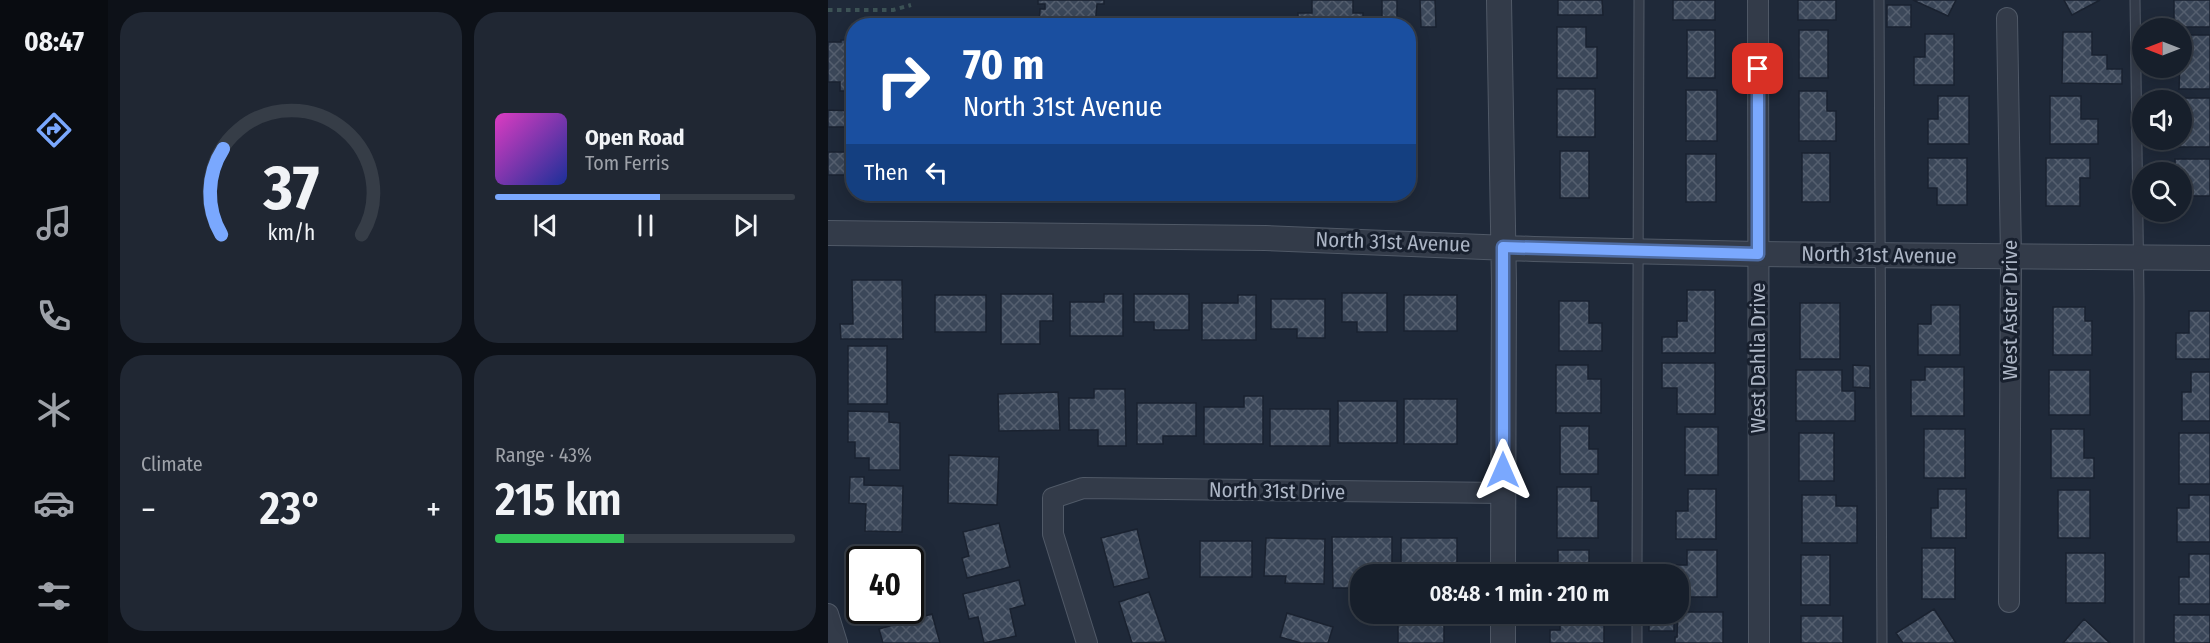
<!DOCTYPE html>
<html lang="en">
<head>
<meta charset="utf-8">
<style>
  body { margin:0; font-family:"Fira Sans Condensed",sans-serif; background:#202733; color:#f1f3f6; height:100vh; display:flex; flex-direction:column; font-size:22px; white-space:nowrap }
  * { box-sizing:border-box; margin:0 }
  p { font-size:20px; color:#9ea2a9 }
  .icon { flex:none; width:33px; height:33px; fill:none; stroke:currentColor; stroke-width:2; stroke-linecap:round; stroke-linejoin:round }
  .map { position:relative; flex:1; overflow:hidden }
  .details { display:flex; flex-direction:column; gap:12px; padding:12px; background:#0d1118; width:720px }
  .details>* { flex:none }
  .banner { position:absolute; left:18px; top:18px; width:570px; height:183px; border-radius:24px; box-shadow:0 3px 15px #0003,0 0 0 2px #363d47; background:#1a4fa0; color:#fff; overflow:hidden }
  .needle { width:39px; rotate:270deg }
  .controls { position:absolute; left:1304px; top:18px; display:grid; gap:12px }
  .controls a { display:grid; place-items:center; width:60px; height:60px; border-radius:50%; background:#171f2b; box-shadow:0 3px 15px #0003,0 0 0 2px #363d47; font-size:30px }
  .speed { position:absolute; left:18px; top:546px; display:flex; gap:12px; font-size:30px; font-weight:700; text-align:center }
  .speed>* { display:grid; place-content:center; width:78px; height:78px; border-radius:50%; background:#171f2b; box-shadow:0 3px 15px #0003,0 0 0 2px #363d47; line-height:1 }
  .speed .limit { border:3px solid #111; border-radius:9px; background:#fff; color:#111 }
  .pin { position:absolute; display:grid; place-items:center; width:51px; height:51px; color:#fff; margin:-26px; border-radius:12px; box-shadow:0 3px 9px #0006 }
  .me { position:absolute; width:66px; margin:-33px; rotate:0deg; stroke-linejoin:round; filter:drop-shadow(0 0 4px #0008) }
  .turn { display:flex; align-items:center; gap:21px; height:126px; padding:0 18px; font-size:27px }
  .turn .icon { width:78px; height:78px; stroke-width:2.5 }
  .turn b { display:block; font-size:42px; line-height:51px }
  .then { display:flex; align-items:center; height:57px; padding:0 18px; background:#0003; gap:12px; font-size:22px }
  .big { font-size:45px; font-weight:600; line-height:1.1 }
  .details .card { flex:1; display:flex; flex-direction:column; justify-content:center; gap:9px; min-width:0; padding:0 21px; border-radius:24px; background:#202733 }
  .details .dial { align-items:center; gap:0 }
  .dial svg { height:156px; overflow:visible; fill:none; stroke:#363d47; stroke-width:7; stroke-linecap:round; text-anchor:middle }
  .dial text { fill:#f1f3f6; stroke:none }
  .song { display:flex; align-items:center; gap:18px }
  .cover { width:72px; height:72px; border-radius:9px; background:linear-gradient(135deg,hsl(310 70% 55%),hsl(230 70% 35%)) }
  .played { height:6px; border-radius:3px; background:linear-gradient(90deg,#7aa8fe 55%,#363d47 55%) }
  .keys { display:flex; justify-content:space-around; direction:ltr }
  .heat { display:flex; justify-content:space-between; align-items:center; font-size:33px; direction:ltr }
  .charge { height:9px; border-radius:4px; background:linear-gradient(90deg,#34c759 43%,#363d47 0) }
  .details .tiles { flex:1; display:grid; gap:12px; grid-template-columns:repeat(2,1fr) }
  .trip { position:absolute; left:522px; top:564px; width:339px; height:60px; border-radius:24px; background:#171f2b; box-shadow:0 3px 15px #0003,0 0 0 2px #363d47; font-weight:600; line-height:60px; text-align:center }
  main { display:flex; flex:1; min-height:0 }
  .dock { display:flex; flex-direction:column; width:108px; justify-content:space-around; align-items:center; background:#090c11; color:#9ea2a9 }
  .dock .icon { width:42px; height:42px }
  .dock .current { color:#7aa8fe }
  .dock b { font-size:27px; color:#f1f3f6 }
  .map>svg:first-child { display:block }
</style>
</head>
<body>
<main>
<nav class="dock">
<b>08:47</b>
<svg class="icon current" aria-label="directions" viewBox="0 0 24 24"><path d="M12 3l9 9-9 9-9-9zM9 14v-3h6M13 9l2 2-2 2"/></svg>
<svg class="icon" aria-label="music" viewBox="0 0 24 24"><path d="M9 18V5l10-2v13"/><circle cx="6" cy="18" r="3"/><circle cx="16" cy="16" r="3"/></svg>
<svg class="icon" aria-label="phone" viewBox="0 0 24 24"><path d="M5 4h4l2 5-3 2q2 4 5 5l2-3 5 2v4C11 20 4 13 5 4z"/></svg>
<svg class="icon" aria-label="climate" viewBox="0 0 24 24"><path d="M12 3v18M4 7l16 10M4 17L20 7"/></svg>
<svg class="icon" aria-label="car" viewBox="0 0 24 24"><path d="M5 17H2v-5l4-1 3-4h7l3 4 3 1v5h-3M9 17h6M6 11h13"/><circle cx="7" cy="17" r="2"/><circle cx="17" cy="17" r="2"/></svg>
<svg class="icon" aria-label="filters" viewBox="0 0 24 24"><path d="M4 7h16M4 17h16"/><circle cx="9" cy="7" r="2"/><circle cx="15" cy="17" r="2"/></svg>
</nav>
<section class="details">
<div class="tiles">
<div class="card dial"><svg viewBox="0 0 100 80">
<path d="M14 69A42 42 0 1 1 86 69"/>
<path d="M14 69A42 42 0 0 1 15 25" stroke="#7aa8fe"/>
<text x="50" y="56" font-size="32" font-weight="700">37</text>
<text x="50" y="72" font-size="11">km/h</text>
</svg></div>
<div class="card">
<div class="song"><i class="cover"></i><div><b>Open Road</b><p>Tom Ferris</p></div></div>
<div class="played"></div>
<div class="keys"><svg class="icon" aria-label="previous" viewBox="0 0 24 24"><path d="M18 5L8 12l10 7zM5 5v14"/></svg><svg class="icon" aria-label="pause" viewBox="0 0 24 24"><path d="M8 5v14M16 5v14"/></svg><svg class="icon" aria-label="next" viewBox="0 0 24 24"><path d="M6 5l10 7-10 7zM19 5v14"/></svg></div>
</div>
<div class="card"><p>Climate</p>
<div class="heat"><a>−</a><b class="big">23°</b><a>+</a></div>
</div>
<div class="card"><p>Range · 43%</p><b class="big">215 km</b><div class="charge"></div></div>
</div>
</section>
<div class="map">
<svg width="1382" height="643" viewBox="0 0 1382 643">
  <defs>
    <pattern id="building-cross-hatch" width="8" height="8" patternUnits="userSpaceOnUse" patternTransform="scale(1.5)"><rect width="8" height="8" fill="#3b4759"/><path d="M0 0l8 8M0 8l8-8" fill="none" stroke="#555f6f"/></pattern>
  </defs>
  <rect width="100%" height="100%" fill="#1f2939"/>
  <!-- building -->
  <path fill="url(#building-cross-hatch)" stroke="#1a2230" stroke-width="1.5" d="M210 0H276V4H269L267 26H211L212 9H217V4H210Z
    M484 0H525V13H535V26H470V13H484Z
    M554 0H569V24H554Z
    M592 0H607L608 27H593Z
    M730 0H774L775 15H730Z
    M845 0H887V20H845Z
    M970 0H1008V20H970Z
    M1085 0H1128L1120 16Z
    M1236 0H1272L1244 15Z
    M1346 0H1382V27H1346Z
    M1059 5H1083V27H1059Z
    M729 27H758V47H769V78H729Z
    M859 30H887V78H859Z
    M971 30H1000V78H971Z
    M1235 32H1264V55H1279V69H1294V84L1234 83Z
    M1097 34H1126V85H1086V57H1097Z
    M1353 35H1382V89H1351Z
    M13 40H26V94H23V91H12V82H0V42H13Z
    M729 89H767V137H729Z
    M858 90H889V141H858Z
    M971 91H999V111H1008V141H971Z
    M1110 96H1141V144H1100V119H1110Z
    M1222 96H1253V119H1270V144H1222Z
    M1349 98H1382V147H1349V140H1353V100H1349Z
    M0 110 26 111V127H0Z
    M732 151H761V198H732Z
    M0 152H26V175H0Z
    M974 153H1002V202H974Z
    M858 154H888V202H858Z
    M1100 158H1139V205H1109V188H1100Z
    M1218 158H1262V178H1252V206H1218Z
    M1347 159H1382V196H1353V172H1347Z
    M24 280H74L75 339H13L12 324H25Z
    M859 290H887V353H834V337H849V321H859Z
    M514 293H559V332H529V322H514Z
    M173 294H225V321H212V344H173Z
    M276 294H295V336H242V302H276Z
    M306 294H361V330H326V322H306Z
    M107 295H158V332H107Z
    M410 295H428V340H374V303H410Z
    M576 295H629V331H576Z
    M443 299H497V338H469V329H443Z
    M731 301H761V323H774V351H731Z
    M972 303H1012V359H972Z
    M1103 305H1132V355H1090V324H1103Z
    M1225 307H1257V321H1264V355H1225Z
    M1361 311H1382V359H1348V333H1361Z
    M20 346H59V404H20Z
    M834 363H887V414H849V388H834Z
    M728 365H760V379H773V413H728Z
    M1025 365 1042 366V388L1025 387Z
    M1097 367H1136V416H1083V380H1097Z
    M968 370H1014V391H1027V421H968Z
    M1221 370H1262V415H1221Z
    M1363 372H1382V421H1354V392H1363Z
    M266 389H297L298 446H270V430H241V398H266Z
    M230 392 232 430 171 431 170 394Z
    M416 396H435V444H376V407H416Z
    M576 399H629V444H576Z
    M510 401H569V443H510Z
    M309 403H368V436H335V444H309Z
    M442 409H502V446H442Z
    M20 411 61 412V422L72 423V470H41V458H27V442H20Z
    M732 426H761V449H770V474H732Z
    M857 427H890V475H857Z
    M1096 429H1137V478H1096Z
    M1223 429H1256V458H1266V478H1223Z
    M971 433H1006V481H971Z
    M1351 433H1382V484H1351Z
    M121 455 171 457 169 505 120 503Z
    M22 477H36V485L75 486 74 532 37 531 38 504 21 503Z
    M729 487H763V501H770V538H729Z
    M860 489H888V539H848V511H860Z
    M1110 489H1138V538H1103V508H1110Z
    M1230 490H1262V538H1230Z
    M974 495H1008V506H1029V543H974Z
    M1361 495H1382V542H1349V508H1361Z
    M171 523 182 567 139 578 134 558 141 556 135 532Z
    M309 529 321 578 286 587 273 538Z
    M504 537H564V574H532V588H505Z
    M438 538 497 539 496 584 457 583 458 576H436Z
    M573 538H629V568H603V574H573Z
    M372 541H424V577H372Z
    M73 546 75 560H32V572L28 554Z
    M1094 548H1127V599H1094Z
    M730 550H761V570H774V574H730Z
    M859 550H889V597H850V574H842V565H859Z
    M1238 553H1277V603H1238Z
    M1361 554H1382V604H1351V577H1361Z
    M973 555H1002V605H973Z
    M191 580 197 605 182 609 188 636 156 643 150 617 141 619 135 594Z
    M321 592 338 642 304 643 291 602Z
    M1106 609 1128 643H1075L1068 633Z
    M850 612H895V643H847V637H849Z
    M459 613 505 627 500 643H473L452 637Z
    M104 614 112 643H55L51 629Z
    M732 614H776V643H722V630H732Z
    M821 614H846V631H821Z
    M1346 615H1382V643H1346Z
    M973 616H1015V643H973Z
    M1256 619 1282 643H1235Z
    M570 621H616V643H570Z"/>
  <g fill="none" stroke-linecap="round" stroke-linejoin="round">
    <defs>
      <path id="service" d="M1051 0 1054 643
        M1307 0 1311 297V643
        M809 574 811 0
        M809 643V614"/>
      <path id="minor" d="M930 0 931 643
        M1179 18 1183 257 1181 602
        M0 614 9 643
        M259 643 225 534V498L255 488 675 493"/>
      <path id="tertiary" d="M671 0 676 283 675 574
        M0 233 437 238 706 249 930 254 1382 258
        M675 614V643"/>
    </defs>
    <!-- service casing -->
    <use href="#service" stroke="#505967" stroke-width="11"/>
    <!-- minor casing -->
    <use href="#minor" stroke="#505967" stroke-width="22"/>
    <!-- tertiary casing -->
    <use href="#tertiary" stroke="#505967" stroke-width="26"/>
    <!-- path -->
    <path stroke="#3c5255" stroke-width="4" stroke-dasharray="4.5 4.5" stroke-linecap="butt" d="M0 10H65L83 5"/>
    <!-- service -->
    <use href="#service" stroke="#333b49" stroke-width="9"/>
    <!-- minor -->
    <use href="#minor" stroke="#333b49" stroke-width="20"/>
    <!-- tertiary -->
    <use href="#tertiary" stroke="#333b49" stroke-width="24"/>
  </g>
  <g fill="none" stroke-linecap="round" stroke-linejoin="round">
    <defs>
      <path id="route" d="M675 470V247L930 254V69"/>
    </defs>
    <!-- route casing -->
    <use href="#route" stroke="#4f6da5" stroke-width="15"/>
    <!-- route -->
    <use href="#route" stroke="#7aa8fe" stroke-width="10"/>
  </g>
  <g text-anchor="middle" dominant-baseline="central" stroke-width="6" stroke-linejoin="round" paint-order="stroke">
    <!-- street labels -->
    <g font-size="21" fill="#adb6c6" stroke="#18202e">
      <text transform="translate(565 242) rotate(2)">North 31st Avenue</text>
      <text transform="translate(1051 255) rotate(1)">North 31st Avenue</text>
      <text transform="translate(1182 310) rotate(-90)">West Aster Drive</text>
      <text transform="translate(930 358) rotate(-90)">West Dahlia Drive</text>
      <text transform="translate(449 491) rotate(1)">North 31st Drive</text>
    </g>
  </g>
</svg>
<div class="controls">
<a><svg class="needle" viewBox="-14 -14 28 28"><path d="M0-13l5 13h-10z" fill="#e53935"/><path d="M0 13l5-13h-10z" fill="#9ea2a9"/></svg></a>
<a><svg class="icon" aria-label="sound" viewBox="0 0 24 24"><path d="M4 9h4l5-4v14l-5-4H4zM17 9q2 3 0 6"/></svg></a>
<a><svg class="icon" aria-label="search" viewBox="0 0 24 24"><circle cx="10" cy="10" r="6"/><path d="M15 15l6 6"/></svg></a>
</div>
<div class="speed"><div class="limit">40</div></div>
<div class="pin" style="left:930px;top:69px;background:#d93025"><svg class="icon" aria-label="arrive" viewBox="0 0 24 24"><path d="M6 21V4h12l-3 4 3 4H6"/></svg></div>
<svg class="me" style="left:675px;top:470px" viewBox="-20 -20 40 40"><path d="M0-17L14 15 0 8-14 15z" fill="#7aa8fe" stroke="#fff" stroke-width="4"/></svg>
<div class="trip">08:48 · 1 min · 210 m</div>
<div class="banner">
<div class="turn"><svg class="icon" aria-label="right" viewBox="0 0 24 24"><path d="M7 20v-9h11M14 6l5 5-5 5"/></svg><div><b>70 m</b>North 31st Avenue</div></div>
<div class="then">Then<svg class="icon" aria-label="left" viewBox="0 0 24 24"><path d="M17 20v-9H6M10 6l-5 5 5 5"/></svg></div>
</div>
</div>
</main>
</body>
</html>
